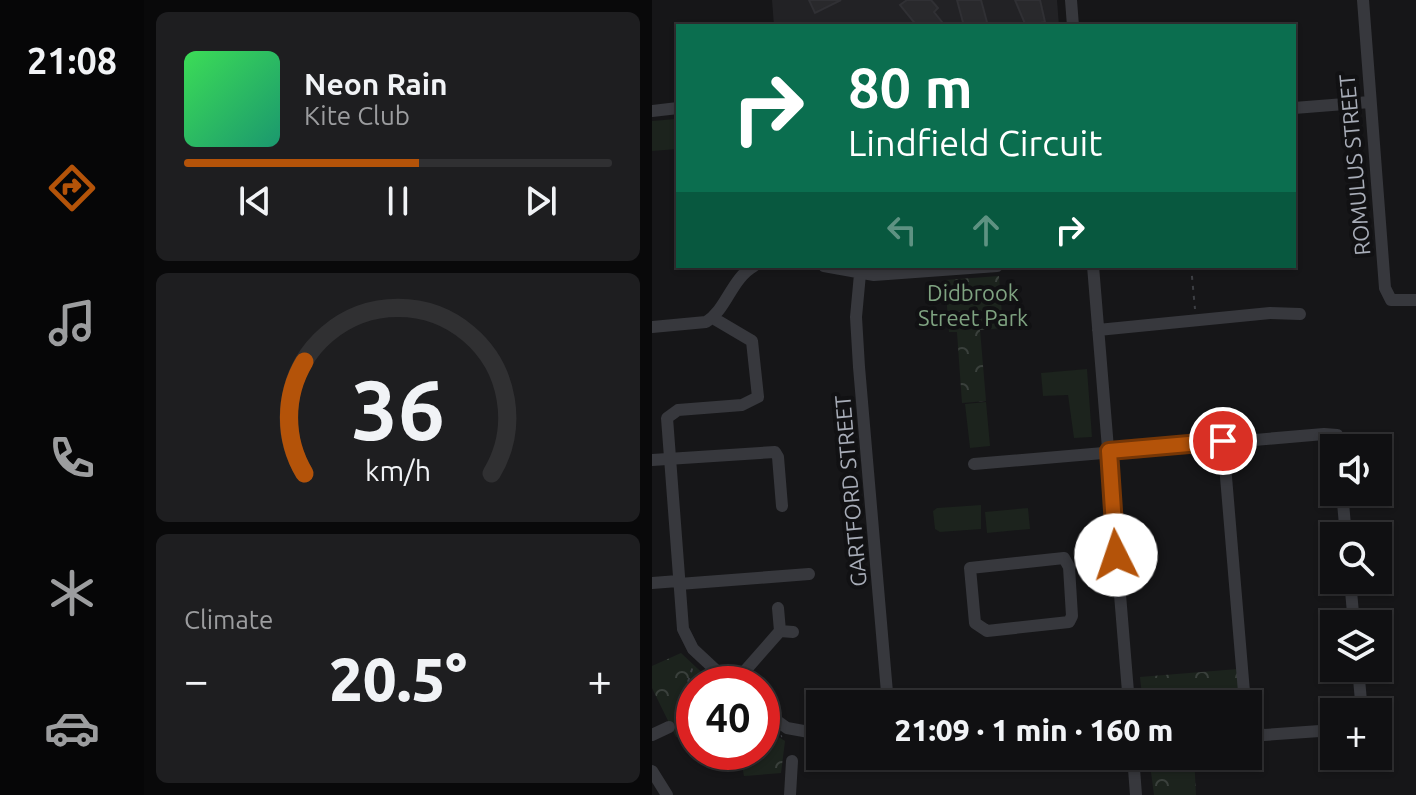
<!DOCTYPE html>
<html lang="en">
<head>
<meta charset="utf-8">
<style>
  body { margin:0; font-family:Ubuntu,sans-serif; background:#1e1e20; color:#f1f3f6; height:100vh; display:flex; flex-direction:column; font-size:30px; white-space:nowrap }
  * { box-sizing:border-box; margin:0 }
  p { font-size:26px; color:#9c9d9f }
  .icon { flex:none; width:44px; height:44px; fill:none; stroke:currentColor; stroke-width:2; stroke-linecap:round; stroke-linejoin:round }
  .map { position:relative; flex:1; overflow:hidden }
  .panel { display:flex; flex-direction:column; gap:12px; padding:12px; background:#09090a; width:508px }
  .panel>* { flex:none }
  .hud { position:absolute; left:24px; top:24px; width:620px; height:244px; border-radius:0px; box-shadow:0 2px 6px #0004,0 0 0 2px #303032; background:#0b6e4f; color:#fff; overflow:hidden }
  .controls { position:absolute; left:668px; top:434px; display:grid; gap:16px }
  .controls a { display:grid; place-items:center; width:72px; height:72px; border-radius:0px; background:#101012; box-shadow:0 2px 6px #0004,0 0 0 2px #303032; font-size:40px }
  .speed { position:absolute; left:24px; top:666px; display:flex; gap:16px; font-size:40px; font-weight:700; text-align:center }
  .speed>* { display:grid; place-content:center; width:104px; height:104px; border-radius:50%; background:#101012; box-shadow:0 2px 6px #0004,0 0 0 2px #303032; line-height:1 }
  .speed .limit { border:12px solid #d22; background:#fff; color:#111 }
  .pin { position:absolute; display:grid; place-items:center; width:68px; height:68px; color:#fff; margin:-34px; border:4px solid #fff; border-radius:50%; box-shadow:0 2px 8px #0007 }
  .me { position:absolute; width:88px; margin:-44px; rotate:356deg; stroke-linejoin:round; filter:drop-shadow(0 0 6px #0008) }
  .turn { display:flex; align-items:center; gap:28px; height:168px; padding:0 40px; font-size:36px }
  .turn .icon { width:104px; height:104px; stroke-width:2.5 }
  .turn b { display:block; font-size:56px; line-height:68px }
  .lanes { display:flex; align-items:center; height:76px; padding:0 40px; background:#0003; justify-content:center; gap:40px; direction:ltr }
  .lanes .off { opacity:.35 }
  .big { font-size:60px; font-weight:800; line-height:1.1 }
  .panel .card { flex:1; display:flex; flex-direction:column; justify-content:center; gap:12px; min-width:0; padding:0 28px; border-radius:12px; background:#1e1e20 }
  .panel .dial { align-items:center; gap:0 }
  .dial svg { height:208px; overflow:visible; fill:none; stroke:#303032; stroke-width:7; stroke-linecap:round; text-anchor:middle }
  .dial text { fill:#f1f3f6; stroke:none }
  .song { display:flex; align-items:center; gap:24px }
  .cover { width:96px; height:96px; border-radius:12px; background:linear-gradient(135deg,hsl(130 70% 55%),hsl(160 70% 35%)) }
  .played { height:8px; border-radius:4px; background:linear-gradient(90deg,#b45309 55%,#303032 55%) }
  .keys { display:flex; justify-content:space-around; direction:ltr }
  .heat { display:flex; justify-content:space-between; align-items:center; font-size:44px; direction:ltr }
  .trip { position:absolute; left:154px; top:690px; width:456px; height:80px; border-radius:0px; background:#101012; box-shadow:0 2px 6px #0004,0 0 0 2px #303032; font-weight:800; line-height:80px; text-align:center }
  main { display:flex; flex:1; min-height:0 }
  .menu { display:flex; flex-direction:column; width:144px; justify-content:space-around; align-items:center; background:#060607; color:#9c9d9f }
  .menu .icon { width:56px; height:56px }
  .menu .active { color:#b45309 }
  .menu b { font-size:36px; color:#f1f3f6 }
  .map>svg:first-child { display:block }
</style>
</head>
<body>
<main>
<nav class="menu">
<b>21:08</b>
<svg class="icon active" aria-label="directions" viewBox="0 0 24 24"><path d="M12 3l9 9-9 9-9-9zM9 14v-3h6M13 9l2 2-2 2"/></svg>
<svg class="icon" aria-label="music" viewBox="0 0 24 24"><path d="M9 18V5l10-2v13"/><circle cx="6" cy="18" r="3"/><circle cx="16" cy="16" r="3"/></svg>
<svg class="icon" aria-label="phone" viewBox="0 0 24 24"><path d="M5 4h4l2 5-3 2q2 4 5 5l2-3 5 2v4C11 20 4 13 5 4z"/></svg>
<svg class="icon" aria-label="climate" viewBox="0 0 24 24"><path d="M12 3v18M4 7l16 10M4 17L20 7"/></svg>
<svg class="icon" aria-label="car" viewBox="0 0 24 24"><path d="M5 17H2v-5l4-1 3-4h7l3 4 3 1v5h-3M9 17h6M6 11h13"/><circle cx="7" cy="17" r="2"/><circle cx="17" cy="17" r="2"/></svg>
</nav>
<section class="panel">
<div class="card">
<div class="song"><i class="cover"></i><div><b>Neon Rain</b><p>Kite Club</p></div></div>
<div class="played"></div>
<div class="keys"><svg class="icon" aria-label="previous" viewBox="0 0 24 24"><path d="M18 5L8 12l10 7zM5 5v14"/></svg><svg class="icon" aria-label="pause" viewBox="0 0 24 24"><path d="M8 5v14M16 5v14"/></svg><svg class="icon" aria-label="next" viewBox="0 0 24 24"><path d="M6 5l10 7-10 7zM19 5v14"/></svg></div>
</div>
<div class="card dial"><svg viewBox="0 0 100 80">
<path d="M14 69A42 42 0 1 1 86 69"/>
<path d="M14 69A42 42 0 0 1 14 26" stroke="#b45309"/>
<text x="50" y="56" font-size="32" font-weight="700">36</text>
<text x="50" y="72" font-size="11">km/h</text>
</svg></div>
<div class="card"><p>Climate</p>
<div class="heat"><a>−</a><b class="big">20.5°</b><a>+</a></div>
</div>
</section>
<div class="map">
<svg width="764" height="795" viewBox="0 0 764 795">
  <defs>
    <pattern id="forest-crowns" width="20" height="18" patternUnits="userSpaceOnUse" patternTransform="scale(2)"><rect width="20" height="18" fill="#1c231d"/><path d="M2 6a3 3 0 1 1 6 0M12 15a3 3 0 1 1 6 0" fill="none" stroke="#3a403c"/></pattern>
  </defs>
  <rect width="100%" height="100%" fill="#161618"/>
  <!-- built -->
  <path fill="#222225" d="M120 0H405L407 26H122Z"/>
  <!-- green -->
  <path fill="#1c231d" d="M23 119 26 149 0 151V121Z
    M435 369 440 437 422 438 416 395 391 396 389 373Z
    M334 402 338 446 318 448 313 404Z
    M329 505V529L288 532 283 529 281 511 285 508Z
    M376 508 378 529 335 533 333 512Z"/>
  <!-- forest -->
  <path fill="url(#forest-crowns)" d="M347 276 351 328 328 330 334 401 310 403 305 332H297L293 280Z
    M29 653 62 684H42V734L24 737 0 688V666Z
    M586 669 588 704H491L488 677Z
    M110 727 133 741 129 773 92 776 90 765 76 752H110Z
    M497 756H542L544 795H502Z"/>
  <!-- building -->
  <path fill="#29292c" stroke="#303034" stroke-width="2" d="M157 0H189L163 13Z
    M255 0H279L286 8 282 12 290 22 285 26H265L248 5Z
    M305 0H329L336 26H312Z
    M363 0H388L393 22 374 26Z"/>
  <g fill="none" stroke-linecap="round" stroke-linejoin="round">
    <!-- path -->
    <path stroke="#3d3f44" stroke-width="2" stroke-dasharray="4 6" stroke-linecap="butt" d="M539 266 543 309
      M33 697 42 701
      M567 704 583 701
      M24 720 41 666
      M110 743 130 736"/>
    <!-- minor -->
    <path stroke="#37383d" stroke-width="12" d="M419 0 421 26
      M711 0 733 288 739 300H764
      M642 108 718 102
      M0 111 26 108
      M172 266 222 275 345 266
      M441 266 477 704
      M208 274 204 317 207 367 236 704
      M61 318 100 341 106 397 90 405 26 410 15 418 31 629 41 649 70 676 87 684
      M0 327 54 322C75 309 79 279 102 266
      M446 330 618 313 648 314
      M571 441 593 704
      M0 460 123 452 126 457 130 506
      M322 464 672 434 685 435 686 448
      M690 492 694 536
      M412 558 417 567 420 616 417 622 335 631 323 623 318 568Z
      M698 580 702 624
      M0 583 26 581
      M27 584 157 574
      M126 608 128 631 141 632
      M706 668 710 712
      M85 680 128 631
      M110 710 135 728 168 734
      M596 732 612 735 682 730
      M0 735 17 727
      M481 756 484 795
      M0 771 15 795
      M138 795 140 761"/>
  </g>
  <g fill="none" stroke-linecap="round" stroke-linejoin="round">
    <defs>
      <path id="route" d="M464 555 457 451 571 441"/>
    </defs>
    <!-- route casing -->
    <use href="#route" stroke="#753606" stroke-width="20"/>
    <!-- route -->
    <use href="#route" stroke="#b45309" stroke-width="14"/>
  </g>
  <g text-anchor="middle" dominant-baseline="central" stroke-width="8" stroke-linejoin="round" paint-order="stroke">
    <!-- street labels -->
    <g font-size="22" fill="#a8adb8" stroke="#111113">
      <text transform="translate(702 165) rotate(-95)">ROMULUS STREET</text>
      <text transform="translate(198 491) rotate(-95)">GARTFORD STREET</text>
    </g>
    <!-- park labels -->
    <g font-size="22" fill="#7fa381" stroke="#111113">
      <text x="321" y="292">Didbrook<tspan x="321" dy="25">Street Park</tspan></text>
    </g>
  </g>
</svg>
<div class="controls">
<a><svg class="icon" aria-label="sound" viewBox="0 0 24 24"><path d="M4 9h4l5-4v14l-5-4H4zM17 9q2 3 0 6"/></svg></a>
<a><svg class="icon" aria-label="search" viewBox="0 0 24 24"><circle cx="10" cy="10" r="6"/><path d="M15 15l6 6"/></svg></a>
<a><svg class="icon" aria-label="layers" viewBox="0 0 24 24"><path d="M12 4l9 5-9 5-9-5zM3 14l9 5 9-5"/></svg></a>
<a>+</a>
</div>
<div class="speed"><div class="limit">40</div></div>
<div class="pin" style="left:571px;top:441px;background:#d93025"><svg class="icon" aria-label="arrive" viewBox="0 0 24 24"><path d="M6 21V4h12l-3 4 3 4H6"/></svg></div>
<svg class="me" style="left:464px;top:555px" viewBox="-20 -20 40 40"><circle r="19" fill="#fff"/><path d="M0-13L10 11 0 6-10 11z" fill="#b45309"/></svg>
<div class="trip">21:09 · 1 min · 160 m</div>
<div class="hud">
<div class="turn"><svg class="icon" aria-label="right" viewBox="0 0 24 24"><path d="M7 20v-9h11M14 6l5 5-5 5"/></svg><div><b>80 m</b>Lindfield Circuit</div></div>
<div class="lanes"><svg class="icon off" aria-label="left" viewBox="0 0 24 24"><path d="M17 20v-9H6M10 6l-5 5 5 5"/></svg><svg class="icon off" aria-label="ahead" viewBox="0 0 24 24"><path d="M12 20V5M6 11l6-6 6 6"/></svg><svg class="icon" aria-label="right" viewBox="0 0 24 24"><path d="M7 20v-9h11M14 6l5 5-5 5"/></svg></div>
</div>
</div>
</main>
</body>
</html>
